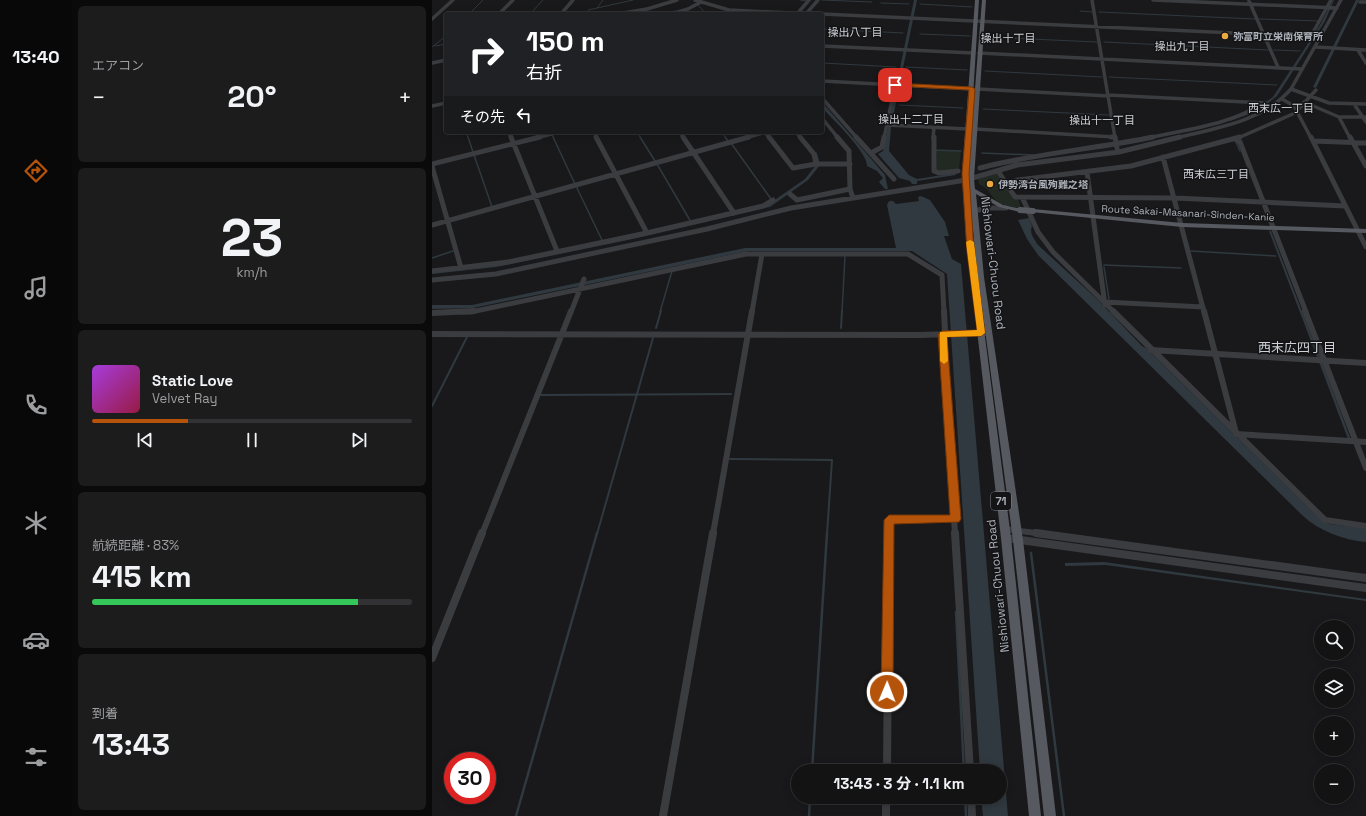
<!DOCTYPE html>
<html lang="ja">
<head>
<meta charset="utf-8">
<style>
  body { margin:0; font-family:"Space Grotesk","Noto Sans JP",sans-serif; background:#1c1c1d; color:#f1f3f6; height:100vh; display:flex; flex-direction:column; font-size:15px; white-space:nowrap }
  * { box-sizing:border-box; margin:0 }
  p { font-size:13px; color:#9d9ea0 }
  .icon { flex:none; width:22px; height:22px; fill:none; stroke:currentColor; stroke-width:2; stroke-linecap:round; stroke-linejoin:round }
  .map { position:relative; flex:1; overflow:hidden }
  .drawer { display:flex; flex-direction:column; gap:6px; padding:6px; background:#0a0a0b; width:360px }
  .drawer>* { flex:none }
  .top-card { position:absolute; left:12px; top:12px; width:380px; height:122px; border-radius:4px; box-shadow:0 2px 10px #0003,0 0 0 1px #323234; background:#202124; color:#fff; overflow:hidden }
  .buttons { position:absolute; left:882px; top:620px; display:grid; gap:8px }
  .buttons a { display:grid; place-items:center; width:40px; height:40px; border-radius:50%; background:#131314; box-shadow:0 2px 10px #0003,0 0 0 1px #323234; font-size:20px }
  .speed { position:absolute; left:12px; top:752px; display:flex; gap:8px; font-size:20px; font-weight:700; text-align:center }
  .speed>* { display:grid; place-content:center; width:52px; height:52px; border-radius:50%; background:#131314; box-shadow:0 2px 10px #0003,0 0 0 1px #323234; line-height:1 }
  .speed .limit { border:6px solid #d22; background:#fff; color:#111 }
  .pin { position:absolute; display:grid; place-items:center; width:34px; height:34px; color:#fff; margin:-17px; border-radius:8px; box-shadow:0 2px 6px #0006 }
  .me { position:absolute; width:44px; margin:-22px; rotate:1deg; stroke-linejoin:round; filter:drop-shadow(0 0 3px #0008) }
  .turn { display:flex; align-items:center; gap:14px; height:84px; padding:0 16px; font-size:18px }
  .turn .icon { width:52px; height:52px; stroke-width:2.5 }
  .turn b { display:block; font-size:28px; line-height:34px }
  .then { display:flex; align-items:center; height:38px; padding:0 16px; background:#0003; gap:8px; font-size:15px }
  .big { font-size:30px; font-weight:700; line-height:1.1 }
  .drawer .card { flex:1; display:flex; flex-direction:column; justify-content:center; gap:6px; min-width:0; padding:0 14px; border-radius:6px; background:#1c1c1d }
  .drawer .dial { align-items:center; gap:0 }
  .dial b { font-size:52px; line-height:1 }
  .song { display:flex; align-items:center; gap:12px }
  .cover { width:48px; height:48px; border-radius:6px; background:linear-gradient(135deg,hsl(280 70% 55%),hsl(340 70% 35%)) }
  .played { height:4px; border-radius:2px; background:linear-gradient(90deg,#b45309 30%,#323234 30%) }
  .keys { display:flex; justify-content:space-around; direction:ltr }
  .heat { display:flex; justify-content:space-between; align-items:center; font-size:22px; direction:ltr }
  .charge { height:6px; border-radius:3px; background:linear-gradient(90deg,#34c759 83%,#323234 0) }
  .trip { position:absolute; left:359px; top:764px; width:216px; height:40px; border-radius:20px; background:#131314; box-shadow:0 2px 10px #0003,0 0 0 1px #323234; font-weight:700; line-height:40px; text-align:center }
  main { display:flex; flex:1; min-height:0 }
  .menu { display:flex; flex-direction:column; width:72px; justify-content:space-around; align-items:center; background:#080808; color:#9d9ea0 }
  .menu .icon { width:28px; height:28px }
  .menu .selected { color:#b45309 }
  .menu b { font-size:18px; color:#f1f3f6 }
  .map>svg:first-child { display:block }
</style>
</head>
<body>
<main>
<nav class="menu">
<b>13:40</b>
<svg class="icon selected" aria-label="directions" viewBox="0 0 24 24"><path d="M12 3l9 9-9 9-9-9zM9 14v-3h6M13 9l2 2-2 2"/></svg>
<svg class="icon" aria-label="music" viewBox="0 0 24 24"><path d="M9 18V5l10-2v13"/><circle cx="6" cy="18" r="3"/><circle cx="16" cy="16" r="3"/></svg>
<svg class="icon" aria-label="phone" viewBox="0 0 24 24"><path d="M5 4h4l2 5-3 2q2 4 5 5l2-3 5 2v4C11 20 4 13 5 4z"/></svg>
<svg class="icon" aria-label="climate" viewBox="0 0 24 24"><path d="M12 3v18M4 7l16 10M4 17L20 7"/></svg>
<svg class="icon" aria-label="car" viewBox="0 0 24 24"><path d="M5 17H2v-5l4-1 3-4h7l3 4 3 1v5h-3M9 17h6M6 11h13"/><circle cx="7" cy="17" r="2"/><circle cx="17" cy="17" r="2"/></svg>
<svg class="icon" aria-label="filters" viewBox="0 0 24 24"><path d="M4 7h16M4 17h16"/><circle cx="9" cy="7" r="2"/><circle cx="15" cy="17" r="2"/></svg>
</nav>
<section class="drawer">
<div class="card"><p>エアコン</p>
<div class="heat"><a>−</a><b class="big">20°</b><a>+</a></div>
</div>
<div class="card dial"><b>23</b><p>km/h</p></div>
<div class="card">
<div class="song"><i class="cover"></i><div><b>Static Love</b><p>Velvet Ray</p></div></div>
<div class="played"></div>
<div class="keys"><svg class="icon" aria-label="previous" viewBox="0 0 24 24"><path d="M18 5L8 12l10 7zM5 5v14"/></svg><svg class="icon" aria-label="pause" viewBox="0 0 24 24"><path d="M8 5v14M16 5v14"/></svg><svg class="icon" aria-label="next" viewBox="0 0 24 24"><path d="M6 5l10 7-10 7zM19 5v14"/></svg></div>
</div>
<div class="card"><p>航続距離 · 83%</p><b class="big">415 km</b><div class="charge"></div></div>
<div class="card"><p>到着</p><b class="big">13:43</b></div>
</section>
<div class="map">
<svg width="934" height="816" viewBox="0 0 934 816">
  <rect width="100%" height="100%" fill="#19191b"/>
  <!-- green -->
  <path fill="#212922" d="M502 150 529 151 527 169 508 172 503 169 505 155Z
    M564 173 586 199 589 208C581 207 571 206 565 201 557 195 559 190 547 184L546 179Z"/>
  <!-- water -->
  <path fill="#2f393f" d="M482 0H485L459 127 457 151 477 175 485 179 523 173 524 175 485 181V184H480L478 181 467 178 446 154 451 151Z
    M901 0H902L893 21 845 96 826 111 798 121 797 119 817 113 841 97 888 25Z
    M924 0H927L884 88 881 87Z
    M390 102 453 175 456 189H453L447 182 451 178 445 171 435 166C436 153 400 118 390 108Z
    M384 165H388L376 180 338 207 333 208 196 240 64 267 0 274V272L38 269 337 204 373 179Z
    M489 196 498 200 513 222 517 236H512L520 259 529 264 576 816H551L549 797H568V771H548L515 274 480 251H317L41 308 0 309V305H40L313 248H464L455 205 457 201H461L464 204 487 201 486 197Z
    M597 218 600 226C597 233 602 239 606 245L665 299 710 346 714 348 885 516 897 524 934 528V542C911 540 887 531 870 515L606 255 595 239 586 220Z
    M837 231H839L888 358 885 357Z
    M887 362H890L919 440 916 439Z
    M672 562 934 599V601L674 565 633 566V563Z"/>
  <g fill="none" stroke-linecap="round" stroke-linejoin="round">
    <!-- stream-far3 -->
    <path stroke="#2f393f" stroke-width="1" d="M368 0 375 1
      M390 0 440 2
      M449 3 477 4
      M488 4 540 7
      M266 5 274 14
      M165 8 171 0
      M648 11 660 12
      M667 12 823 19
      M37 14 51 0
      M98 14 111 0
      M147 14 157 12 156 10 201 0
      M230 14 243 11
      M827 19 887 21
      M390 29 471 33
      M488 34 538 36
      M554 37 665 42
      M672 42 836 50
      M3 46 14 44
      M0 47 14 36
      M842 50 868 51
      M11 62 14 72
      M390 63 464 67
      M474 67 535 70
      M553 71 670 77
      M677 77 845 85
      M467 105 531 108
      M551 109 677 115
      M34 132 36 138
      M205 132 209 138
      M290 132 294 138
      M120 134 122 138"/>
    <!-- stream-far2 -->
    <path stroke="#2f393f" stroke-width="1.5" d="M36 137 41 152
      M121 137 143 184
      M208 137 223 161
      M293 137 296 141
      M804 142 808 151
      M299 143 339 199
      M502 150 529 151
      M384 153 387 163
      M550 153 601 155
      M42 155 60 207
      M225 164 259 222
      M144 186 170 240
      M759 251 844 256
      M0 258 21 251
      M672 265 749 268
      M672 267 677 299
      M228 312 240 271
      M410 312 413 256"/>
    <!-- stream-far1 -->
    <path stroke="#2f393f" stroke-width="2" d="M224 328 229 311
      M409 328 410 311
      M109 395 299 394
      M0 406 35 337
      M298 459 400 460 395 534
      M165 534 221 338"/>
    <!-- stream -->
    <path stroke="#2f393f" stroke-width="2.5" d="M599 553 632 816
      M524 612 532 771
      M380 771 395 533
      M533 797 534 816
      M84 816 165 533
      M377 816 378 797"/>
    <!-- minor-far3 -->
    <path stroke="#3a3c40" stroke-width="3.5" d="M263 0 297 10 382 14
      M660 0 683 138
      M721 0 905 8
      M817 1 846 67
      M928 2H934
      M67 14 81 0
      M129 14 141 0
      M185 14 215 9 245 0
      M239 14 256 9 269 2
      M365 14 377 0
      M374 14 386 0
      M390 14 890 37
      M0 19 21 0
      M879 36 899 0
      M390 46 541 53
      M884 47 934 50
      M926 50 934 63
      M547 53 869 69
      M0 63 14 60
      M390 81 540 89
      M546 89 677 96
      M859 89 897 103 934 104
      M676 95 833 103
      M390 98 425 138
      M850 99 862 106 879 138
      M872 102 907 117H934
      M922 104 934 122
      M0 106 14 103
      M907 117 918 138
      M390 118 406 138
      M455 125 536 129
      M543 129 683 137
      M77 132 79 138
      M162 132 165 138
      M248 132 252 138
      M333 132 337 138
      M364 132 369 138
      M104 138 127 132
      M313 138 334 132
      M452 138 463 85
      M501 138 502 128
      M717 138C755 129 798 125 831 103
      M744 138C784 128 830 122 859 89L909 0
      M806 138 863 113 884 90"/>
    <!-- minor-far2 -->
    <path stroke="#3a3c40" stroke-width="5" d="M79 137 125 251
      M164 137 215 233
      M251 137 302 213
      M337 137 361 168 384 164H418
      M368 137 382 154 384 164
      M405 137 417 151 418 189 421 198
      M424 137 462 179
      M502 137V171L507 173 526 171
      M679 137H683
      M683 137 685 148
      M879 137 934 247
      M918 137 934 166
      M803 139 808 142 874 312
      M881 141 934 143
      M439 153 450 147 452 137
      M731 157 772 312
      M0 164 108 137
      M0 166 29 268
      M548 168C605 153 664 149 721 137
      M566 171 583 197 743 198 913 206
      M655 172 673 305
      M575 183 586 180 699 166 808 137
      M358 194 365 200 418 189
      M590 197 606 232 621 252 682 312
      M543 211 553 208H574
      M0 225 317 137
      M0 271 76 262 215 233 331 206 341 200
      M0 280 64 274 275 229 359 208 534 180 585 165 687 152 748 137
      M673 302 771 307
      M28 312H39L314 254H476L510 275 512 312
      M139 312 152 279
      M320 312 330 254"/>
    <!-- minor-far1 -->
    <path stroke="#3a3c40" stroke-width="6" d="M512 311 513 331 511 334 523 534
      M681 311 893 520 934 526
      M772 311 804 433
      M873 311 934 468
      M0 313 42 311
      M0 334 488 335 553 333
      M719 350 934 363
      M804 434 934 442
      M573 529 612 534
      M50 534 139 311
      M281 534 320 311
      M457 534V520L523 519"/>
    <!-- minor -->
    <path stroke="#3a3c40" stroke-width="8" d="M523 533 538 771
      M604 533 934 578
      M574 538 934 588
      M0 658 50 533
      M455 771 457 533
      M454 797V816
      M539 797 540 816
      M231 816 281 533"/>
    <!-- major -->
    <path fill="#56595f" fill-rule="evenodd" d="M543 0H547L536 177 550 0H554L542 179 543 189 571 205 590 209 591 210 588 212 567 207 544 194 552 277 591 540 624 816H612L581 540 546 277 538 202 542 252 579 538 609 816H597L569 538 536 252 530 174Z
      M601 209 750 223 934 229V233L750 227 599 212 598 211Z"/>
    <!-- major-bridge -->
    <path stroke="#56595f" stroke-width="6" d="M588 210 601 211"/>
  </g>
  <!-- route -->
  <path fill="#b45309" stroke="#753606" d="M463 83 540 87 543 89 537 174 542 252 553 333 549 336 515 337 529 519 527 522 462 524 461 692 459 697 455 698 451 697 449 692 452 520 457 515H518L506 334 510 331 545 330 535 252 530 174 537 90 461 86V84Z"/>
  <!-- slow -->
  <path fill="#f59e0b" d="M538 240 542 242 553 333 549 336 515 337 516 361 512 364 508 361V332L545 330 534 242Z"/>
  <!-- markers -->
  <g fill="#eca841" stroke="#141416" stroke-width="1.5">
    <circle cx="793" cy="36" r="4"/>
    <circle cx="558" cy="184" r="4"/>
  </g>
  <g text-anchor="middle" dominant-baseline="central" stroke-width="3" stroke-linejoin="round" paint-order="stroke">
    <!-- far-poi labels -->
    <g font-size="10" font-weight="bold" fill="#acb1ba" stroke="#141416" text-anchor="start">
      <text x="801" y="36">弥富町立栄南保育所</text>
      <text x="566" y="184">伊勢湾台風殉難之塔</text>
    </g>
    <!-- far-street labels -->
    <g font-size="10" fill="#acb1ba" stroke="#141416">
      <text transform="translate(756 213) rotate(3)">Route Sakai-Masanari-Sinden-Kanie</text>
    </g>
    <!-- far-neighbourhood labels -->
    <g font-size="11" fill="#cdd0d6" stroke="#141416">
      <text x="423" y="32">操出八丁目</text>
      <text x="576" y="38">操出十丁目</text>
      <text x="750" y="46">操出九丁目</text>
      <text x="849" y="108">西末広一丁目</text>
      <text x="479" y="119">操出十二丁目</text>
      <text x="670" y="120">操出十一丁目</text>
      <text x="784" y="174">西末広三丁目</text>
    </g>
    <!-- shield labels -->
    <rect fill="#141416" stroke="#7e8289" stroke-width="1" x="559" y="492" width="20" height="18" rx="3"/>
    <g font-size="11" font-weight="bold" fill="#acb1ba">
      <text x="569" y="501">71</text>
    </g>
    <!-- street labels -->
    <g font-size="12" fill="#acb1ba" stroke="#141416">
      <text transform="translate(561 263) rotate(83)">Nishiowari-Chuou Road</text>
      <text transform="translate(566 586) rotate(-96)">Nishiowari-Chuou Road</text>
    </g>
    <!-- neighbourhood labels -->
    <g font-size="13" fill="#cdd0d6" stroke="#141416">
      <text x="865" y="347">西末広四丁目</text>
    </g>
  </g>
</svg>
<div class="buttons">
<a><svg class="icon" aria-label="search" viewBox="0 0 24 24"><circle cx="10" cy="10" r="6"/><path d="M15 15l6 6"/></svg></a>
<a><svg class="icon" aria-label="layers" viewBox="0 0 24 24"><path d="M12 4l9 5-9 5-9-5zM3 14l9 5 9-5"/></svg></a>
<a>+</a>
<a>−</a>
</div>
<div class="speed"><div class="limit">30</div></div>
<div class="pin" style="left:463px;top:85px;background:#d93025"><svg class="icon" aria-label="arrive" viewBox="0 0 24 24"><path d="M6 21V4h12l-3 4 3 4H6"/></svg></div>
<svg class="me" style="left:455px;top:692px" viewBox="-20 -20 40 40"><circle r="17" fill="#b45309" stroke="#fff" stroke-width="3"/><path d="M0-11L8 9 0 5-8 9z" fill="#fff"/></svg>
<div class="trip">13:43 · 3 分 · 1.1 km</div>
<div class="top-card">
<div class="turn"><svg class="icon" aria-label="right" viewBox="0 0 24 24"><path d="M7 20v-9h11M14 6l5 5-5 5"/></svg><div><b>150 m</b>右折</div></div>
<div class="then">その先<svg class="icon" aria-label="left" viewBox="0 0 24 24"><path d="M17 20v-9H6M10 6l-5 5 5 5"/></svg></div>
</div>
</div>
</main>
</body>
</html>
